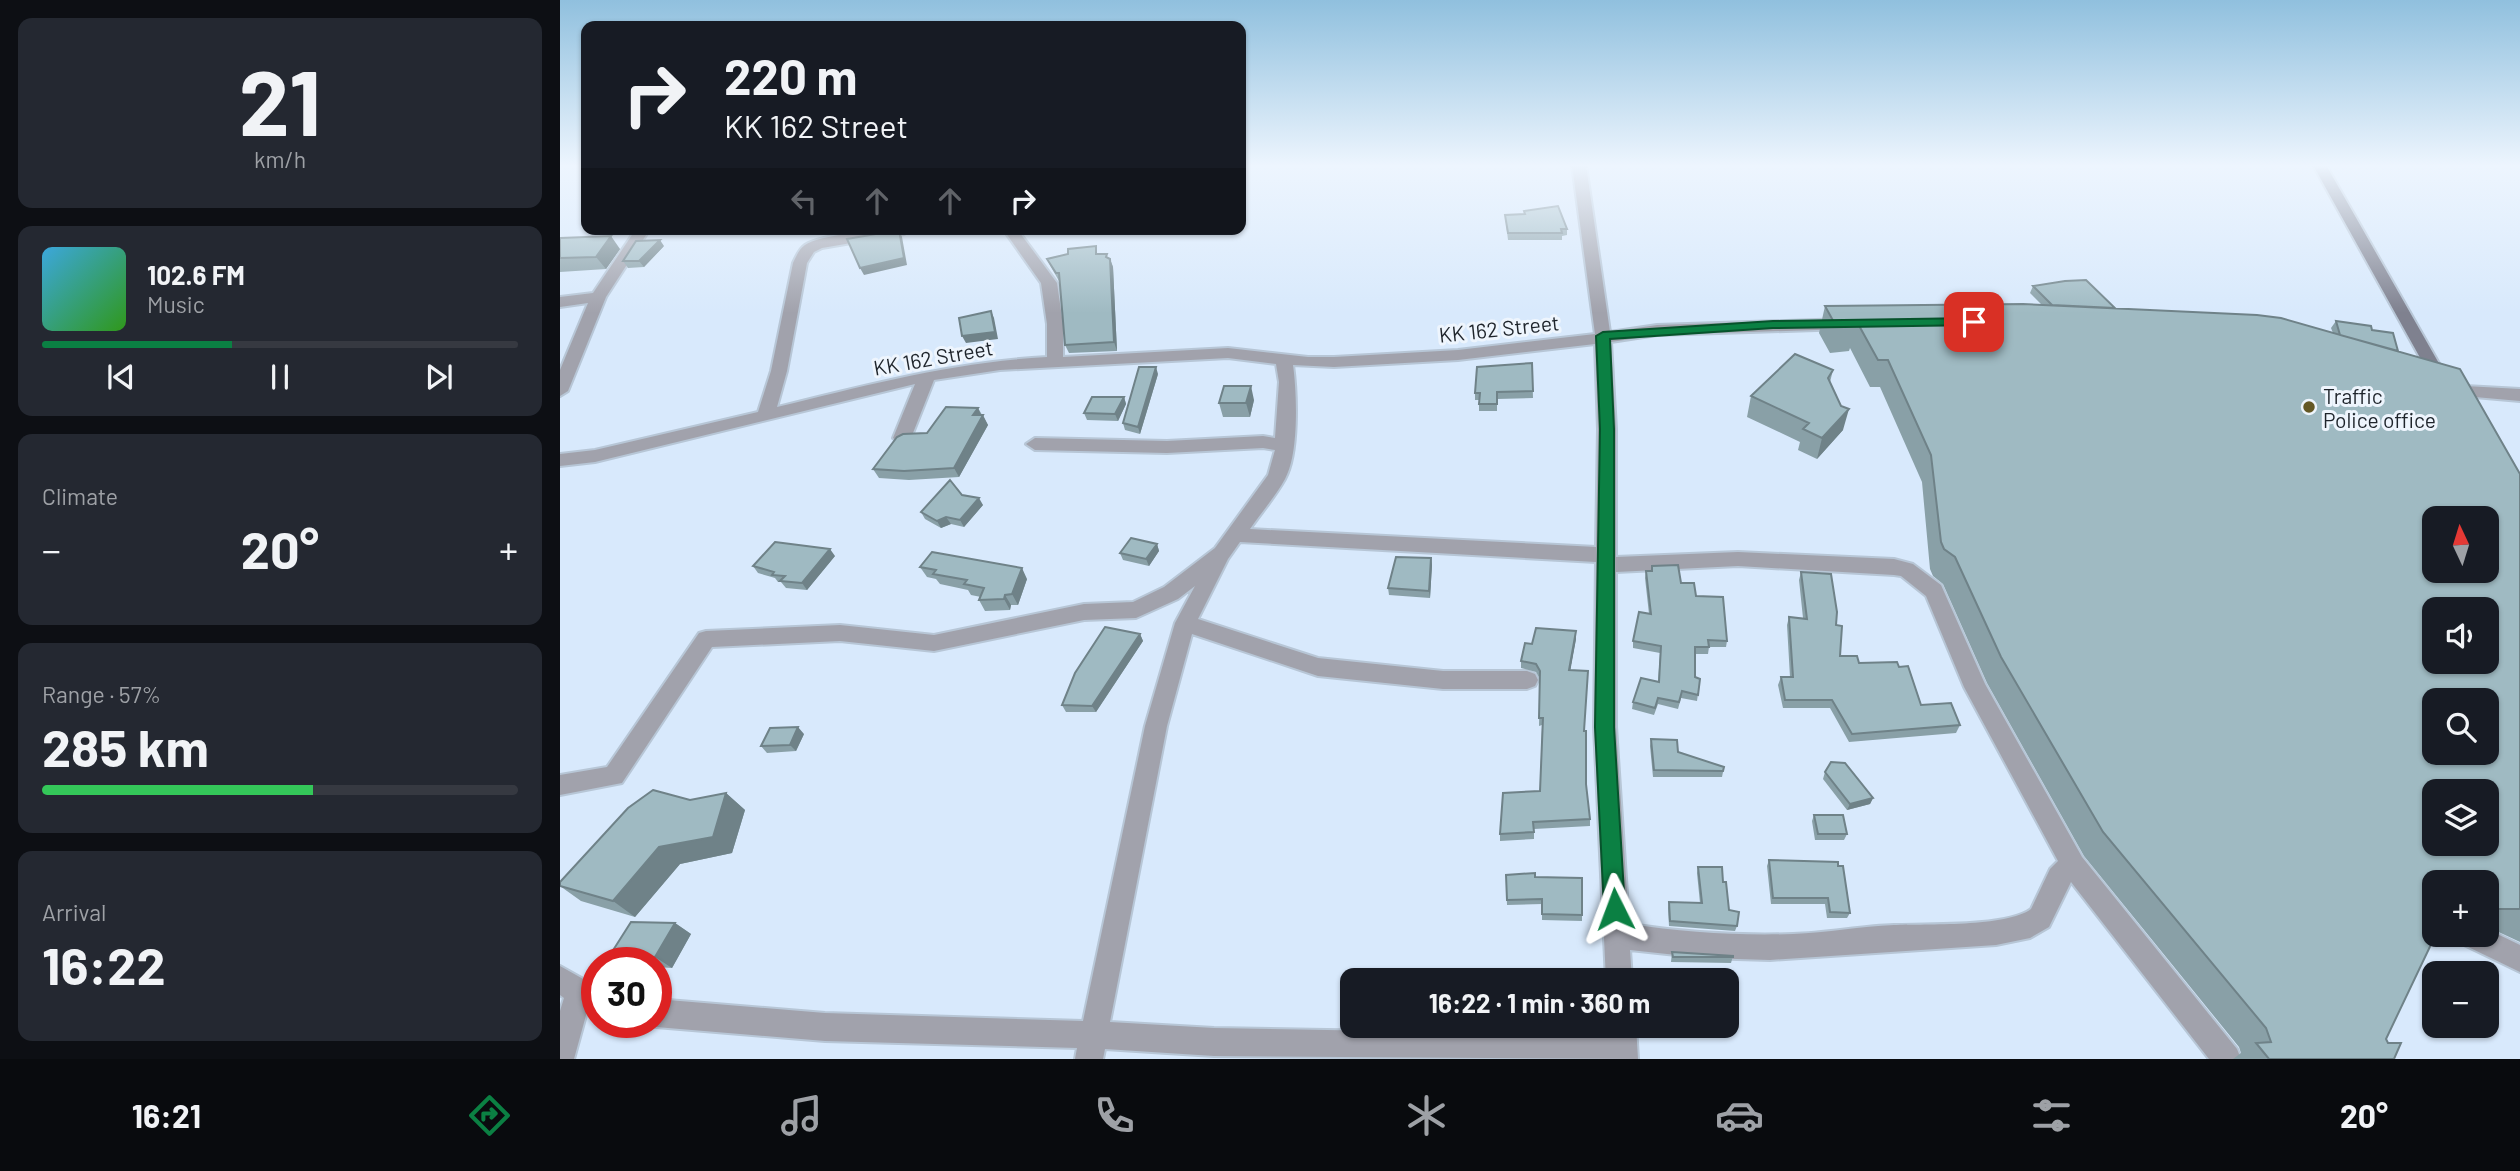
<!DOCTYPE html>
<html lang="en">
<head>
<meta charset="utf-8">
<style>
  body { margin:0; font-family:Barlow,sans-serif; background:#242831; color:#f1f3f6; height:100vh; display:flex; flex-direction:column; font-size:26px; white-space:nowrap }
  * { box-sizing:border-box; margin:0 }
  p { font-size:23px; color:#9ea1a6 }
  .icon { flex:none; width:38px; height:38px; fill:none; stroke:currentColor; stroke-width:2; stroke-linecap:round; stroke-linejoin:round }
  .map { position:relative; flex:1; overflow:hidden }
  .panel { display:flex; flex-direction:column; gap:18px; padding:18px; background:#0d0f14; width:560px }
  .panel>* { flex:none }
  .top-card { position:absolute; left:21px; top:21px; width:665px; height:214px; border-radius:14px; box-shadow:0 2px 5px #0004; background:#171b24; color:#f1f3f6; overflow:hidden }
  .needle { width:46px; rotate:356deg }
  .controls { position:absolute; left:1862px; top:506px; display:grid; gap:14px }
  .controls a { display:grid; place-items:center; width:77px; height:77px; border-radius:14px; background:#171b24; box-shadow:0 2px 5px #0004; font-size:35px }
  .speed { position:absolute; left:21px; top:947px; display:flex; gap:14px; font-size:35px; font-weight:700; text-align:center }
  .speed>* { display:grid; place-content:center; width:91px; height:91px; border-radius:50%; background:#171b24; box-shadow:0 2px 5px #0004; line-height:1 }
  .speed .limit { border:10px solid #d22; background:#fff; color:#111 }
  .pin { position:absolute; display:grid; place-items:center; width:60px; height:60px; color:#fff; margin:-30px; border-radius:14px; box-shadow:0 4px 10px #0006 }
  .me { position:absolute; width:77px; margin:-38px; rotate:357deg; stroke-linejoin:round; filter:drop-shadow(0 0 5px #0008) }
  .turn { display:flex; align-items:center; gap:24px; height:147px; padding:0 28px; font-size:32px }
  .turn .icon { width:91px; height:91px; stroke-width:2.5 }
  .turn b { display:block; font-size:49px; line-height:60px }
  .lanes { display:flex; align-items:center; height:66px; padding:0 28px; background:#0003; justify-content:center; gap:35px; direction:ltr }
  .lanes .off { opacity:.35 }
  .big { font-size:52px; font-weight:700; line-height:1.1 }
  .panel .card { flex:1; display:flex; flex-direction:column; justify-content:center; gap:10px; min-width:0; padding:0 24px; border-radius:14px; background:#242831 }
  .panel .dial { align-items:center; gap:0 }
  .dial b { font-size:91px; line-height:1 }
  .song { display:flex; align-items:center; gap:21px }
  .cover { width:84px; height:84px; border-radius:10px; background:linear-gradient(135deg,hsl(200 70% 55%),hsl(110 70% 35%)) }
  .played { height:7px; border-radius:4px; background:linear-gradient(90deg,#0b8043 40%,#363941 40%) }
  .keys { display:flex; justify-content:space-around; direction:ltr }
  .heat { display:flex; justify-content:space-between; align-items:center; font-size:38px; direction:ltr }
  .charge { height:10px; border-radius:5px; background:linear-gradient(90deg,#34c759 57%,#363941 0) }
  .trip { position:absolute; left:780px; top:968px; width:399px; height:70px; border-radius:14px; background:#171b24; box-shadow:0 2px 5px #0004; font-weight:700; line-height:70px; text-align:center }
  .menu { display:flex; height:112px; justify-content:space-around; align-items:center; background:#090b0e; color:#9ea1a6 }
  .menu .icon { width:49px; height:49px }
  .menu .current { color:#0b8043 }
  .menu b { font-size:32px; color:#f1f3f6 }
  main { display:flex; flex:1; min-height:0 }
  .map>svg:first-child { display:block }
</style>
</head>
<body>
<main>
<section class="panel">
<div class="card dial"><b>21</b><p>km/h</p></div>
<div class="card">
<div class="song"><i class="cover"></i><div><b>102.6 FM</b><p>Music</p></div></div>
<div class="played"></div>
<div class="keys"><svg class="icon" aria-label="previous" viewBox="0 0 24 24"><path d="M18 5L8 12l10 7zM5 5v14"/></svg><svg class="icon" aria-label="pause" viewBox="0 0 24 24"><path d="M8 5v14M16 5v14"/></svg><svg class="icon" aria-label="next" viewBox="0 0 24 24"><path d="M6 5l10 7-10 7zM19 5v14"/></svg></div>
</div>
<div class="card"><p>Climate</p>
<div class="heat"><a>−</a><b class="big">20°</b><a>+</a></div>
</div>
<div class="card"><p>Range · 57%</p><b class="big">285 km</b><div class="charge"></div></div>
<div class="card"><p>Arrival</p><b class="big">16:22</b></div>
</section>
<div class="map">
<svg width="1960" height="1059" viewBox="0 0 1960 1059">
  <rect width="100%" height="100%" fill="#d8e9fc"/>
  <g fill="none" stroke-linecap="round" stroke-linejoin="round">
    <defs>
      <path id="minor" d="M1012 165H1026L1050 332 1097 325 1287 319 1295 324 1287 329 1097 335 1051 342 1056 429V557L1178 552 1334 559 1353 564 1381 585 1425 684 1522 857 1677 1049 1681 1059H1649L1511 882 1489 927 1470 938 1436 945 1210 960 1144 958 1070 950 1072 980H1046L1034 727 1036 562 680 542 668 559 638 619 758 658 883 671H967L975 674 978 680 975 686 967 689H883L758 676 632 634 607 726 550 1022 654 1028 1049 1035 1048 1026H1076L1078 1059 654 1056 545 1049 543 1059H515L517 1048 265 1041 96 1027 86 1023 96 1022V999L265 1013 523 1021 585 726 615 623 635 586 618 599 576 618 524 620 374 651 280 641 152 647 62 783 0 795V775L47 767 139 633 146 631 280 625 374 635 524 604 573 602 604 587 655 548 708 475 715 450 703 448 607 453 475 450 466 444 475 438 607 441 703 436 715 438 719 382 716 364 668 358 440 370 374 380 351 438 342 444 333 438 355 384 35 462 0 466V454L35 450 198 412 211 371 233 263C236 257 239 249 245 245 262 234 332 227 351 230L344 234 262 248 254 252 247 263 227 371 217 407C307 385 394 362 487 357V324L481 283 443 229H457L497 283 503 324V357L668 348 748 357H774L898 350 1035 334ZM1035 344 1038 429 1036 547 690 529C701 513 715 497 725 479 739 454 737 394 733 365L774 367 898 360ZM1178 566 1334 575 1341 576 1366 596 1404 687 1498 861 1490 869 1471 909C1447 927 1365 924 1334 925 1301 926 1267 933 1233 934 1178 936 1123 932 1069 924L1056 727V572Z
        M76 229H90L46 297 8 391 0 396V370L28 303 0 307V297L33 293Z
        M1887 385 1960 389V401L1881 394 1879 390 1881 386Z
        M1927 929 1960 945V972L1900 943 1896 934H1927Z
        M0 966 25 980 37 983V1010L28 1008 14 1059H0V1011L4 998 0 995Z"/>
      <path id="secondary" d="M1753 165H1766L1889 381 1887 385H1875L1873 381Z"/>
    </defs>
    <!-- minor casing -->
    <use href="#minor" stroke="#b7c6d6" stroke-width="4"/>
    <!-- secondary casing -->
    <use href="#secondary" stroke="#b7c6d6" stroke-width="4"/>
    <!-- minor -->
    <use href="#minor" fill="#a1a2ac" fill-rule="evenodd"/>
    <!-- secondary -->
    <use href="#secondary" fill="#7f818f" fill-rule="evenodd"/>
  </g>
  <!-- wall -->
  <path fill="#89a0a7" d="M945 215 1007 229V235L1002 236V240H948Z
    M0 238 60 249 46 269 0 272Z
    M104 246 84 267 68 268 63 261Z
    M508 254H539L550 259 553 267 557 351 509 353 505 345 499 281 491 267 487 259Z
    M1473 286 1555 308 1773 333 1771 328 1776 321 1812 330 1838 351 1960 474V942L1930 928 1927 930V882H1874L1826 1039 1834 1059H1673L1681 1053 1679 1047 1524 856 1427 683 1383 584 1373 576 1370 569 1362 482 1320 387H1310L1290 348 1289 351 1270 353 1259 333 1265 306 1482 305 1470 293Z
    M972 363 973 398 937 399V411H919V400H915V393Z
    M1273 370 1270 382 1283 430 1257 459 1238 450 1240 442 1187 417 1191 396Z
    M598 374 580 434 565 430 563 423Z
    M564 397 566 404 558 421 527 420 524 413Z
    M694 400 690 417H663L659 403Z
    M418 408 428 425 399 477 349 480 319 478 313 469 367 433Z
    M402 495 423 505 404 527 391 524 381 528 365 519 361 512Z
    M597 544 599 551 589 566 563 560 560 553Z
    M275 556 247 590 226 588 221 582H218L215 578 198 573 193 566Z
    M871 558 872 565 870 598 829 595 828 588Z
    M1092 566 1121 583 1136 596 1167 641 1166 647H1149L1148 654H1135V677L1140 679 1137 701 1121 698 1118 709 1098 704 1094 715 1072 709 1073 702 1098 682 1100 653 1073 648V641L1089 614 1085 578 1086 571H1091Z
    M360 567 467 579 458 605H451L450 610 425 611 419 600 421 597 411 595 408 590 380 584 376 579 367 577Z
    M1241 572 1276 625 1280 656 1299 663 1339 667 1361 705 1400 725 1396 733 1289 742 1270 708H1223L1218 685 1221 677H1230L1227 625 1229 617 1243 618 1239 580Z
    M580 634 583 641 536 712H506L502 705Z
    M1016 639 1010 670 1024 731 1026 784 1030 819V826L974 829V839L940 841V834L980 791 982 725 979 726 980 679 976 672 961 668V661L972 644Z
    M244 734 236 751 207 753 201 746Z
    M1091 739 1118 752 1164 767 1162 777H1093L1090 746Z
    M1265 772 1313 798 1310 804 1287 810 1263 779Z
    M166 793 185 810 172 853 120 864 75 917 21 901 0 886V882L130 800Z
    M1254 815 1287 834 1284 840H1255L1252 821Z
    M1209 860 1290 913 1287 918H1267L1265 904H1211L1207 866Z
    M1138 867 1163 882 1169 910 1177 926 1175 931 1109 926 1108 908 1109 902 1140 903 1137 873Z
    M946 875 975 877 1022 915V921L982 920V904L947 905Z
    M115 923 131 934 112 968 96 967V962H63L50 955Z
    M1112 952 1173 956 1171 963 1111 962Z"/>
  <!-- shaded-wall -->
  <path fill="#6f8288" d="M339 230 342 237 347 265 304 275 300 268Z
    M51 236 60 249 46 269 36 257Z
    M100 240 104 246 84 267 79 261Z
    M550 259 553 267 557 351 554 342Z
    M431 311 434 318 438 339 406 343 402 336Z
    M596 367 598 374 580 434 578 427Z
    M691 386 694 400 690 417 686 403Z
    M564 397 566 404 558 421 555 414Z
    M418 408 422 417 423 415 428 425 399 477 394 468 413 415Z
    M1289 409 1283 430 1257 459 1262 438Z
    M419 498 423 505 404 527 400 520Z
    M386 517 391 524 381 528 377 521Z
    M597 544 599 551 589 566 586 559Z
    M270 549 275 556 247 590 242 583Z
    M871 558 872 565 870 598 869 591Z
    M462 568 467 579 458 605 452 594Z
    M445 595 451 605 450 610 444 599Z
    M1016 631V639L1009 678V670Z
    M580 634 583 641 536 712 532 706Z
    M238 727 244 734 236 751 230 745Z
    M166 793 185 810 172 853 120 864 75 917 53 901 99 847Z
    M1313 798 1310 804 1287 810 1290 804Z
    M115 923 131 934 112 968 95 957Z"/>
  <!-- building -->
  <path fill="#9fbac2" stroke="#6f8288" stroke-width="2" fill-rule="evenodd" d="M998 206 1007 229H1001L1002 233H948L945 215 965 214 964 211Z
    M339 230 344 258 300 268 287 239Z
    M51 236 36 257 0 258V238Z
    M100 240 79 261H63L76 241Z
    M536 246V254H547L546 257 550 259 554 342 505 345 499 273H496L487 259 508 254V249Z
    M1526 280 1555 308 1492 305 1473 286 1505 281Z
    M1463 304 1697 315 1721 318 1900 369 1960 474V908L1959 909H1927V882H1874V934H1876L1826 1039 1828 1043H1841L1834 1059H1709L1696 1043 1711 1042 1706 1028 1543 832 1441 657 1395 557 1384 549 1381 542 1371 455 1328 360H1318L1297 322 1296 324 1276 326 1265 306ZM1874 518H1927V570H1874ZM1874 609H1927V662H1874ZM1874 700H1927V752H1874ZM1874 791H1927V844H1874Z
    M431 311 435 332 402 336 399 318Z
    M1776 321 1811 326 1812 330 1833 333 1838 351 1780 335Z
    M1235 354 1273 370 1268 378 1281 406 1289 409 1262 438 1243 429 1249 423 1191 396Z
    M972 363 973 391 937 392V404H919L920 393H915L917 367Z
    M579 367H596L578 427 563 423Z
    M664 386H691L686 403H659Z
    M532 397H564L555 414 524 413Z
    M386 407 418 408 413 415H423L394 468 344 471 313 469 337 437 343 434 367 433Z
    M390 480 402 495 419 498 400 520 386 517 377 521 361 512Z
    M571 538 597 544 586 559 560 553Z
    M215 542 270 549 242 583 220 581 225 576 212 575 214 572 193 566Z
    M372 552 462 568 452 594 445 595 444 599 419 600 424 588 404 584 407 580 373 574 376 570 360 567Z
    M836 557 871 558 869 591 828 588Z
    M1118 565 1121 583H1134L1136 596 1163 597 1167 641 1148 640 1149 647H1135V677L1140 679 1138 695 1122 691 1119 702 1098 698 1095 708 1073 702 1081 678 1099 682 1101 646 1073 641 1079 612 1091 614 1086 571H1092V566Z
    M1241 572 1271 574 1277 612 1276 625 1282 626 1280 656H1297L1299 663 1337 662 1339 667 1348 666 1361 705 1391 703 1400 725 1292 734 1272 700H1225L1221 677H1233L1229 617 1247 619Z
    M545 627 580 634 532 706 502 705 515 673Z
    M976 628 1016 631 1009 670 1028 671 1024 731H1026V784L1030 819 973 822 974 832 940 834 943 793 980 791 983 718H979L980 671 976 664 961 661 965 643 972 644Z
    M238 727 230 745 201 746 210 728Z
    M1091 739 1117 740 1118 752 1164 767 1163 771 1094 770Z
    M1271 762 1285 763 1313 798 1290 804 1265 772Z
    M93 790 130 800 166 793 153 837 99 847 53 901 0 886V882L68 808Z
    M1254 815H1283L1287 834H1258Z
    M1209 860 1278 862V866H1283L1290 913 1270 912 1268 898H1213Z
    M1138 867H1162L1163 882H1166L1169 910 1179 912 1177 926 1110 921 1109 902 1142 903Z
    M975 873V877L1022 878V915L982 914V899L947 900 946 875Z
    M71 922 115 923 95 957 50 955Z
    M1112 952 1173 956V957H1113Z"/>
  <!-- sky -->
  <linearGradient id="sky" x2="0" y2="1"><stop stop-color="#90c0de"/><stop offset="0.53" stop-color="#edf5fe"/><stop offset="1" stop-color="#edf5fe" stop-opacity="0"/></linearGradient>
  <rect width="1960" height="313" fill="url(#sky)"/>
  <!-- route -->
  <path fill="#0b8043" stroke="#07532c" stroke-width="2" d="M1414 318 1420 322 1418 325 1213 328 1050 339 1054 429V727L1065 909 1062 916 1055 919 1047 916 1044 909 1035 727 1040 429 1036 336 1043 332 1213 321Z"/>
  <!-- markers -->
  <circle fill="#645825" stroke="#eef5fd" stroke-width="2.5" cx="1749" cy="407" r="7"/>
  <g text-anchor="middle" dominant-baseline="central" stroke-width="6" stroke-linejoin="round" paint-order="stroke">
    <!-- street labels -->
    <g font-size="21" fill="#1e242b" stroke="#eef5fd">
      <text transform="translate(939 328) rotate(-6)">KK 162 Street</text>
      <text transform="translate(373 357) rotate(-10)">KK 162 Street</text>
    </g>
    <!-- poi labels -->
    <g font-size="21" fill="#1e242b" stroke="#eef5fd" text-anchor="start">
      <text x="1763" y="395">Traffic<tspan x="1763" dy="24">Police office</tspan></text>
    </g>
  </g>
</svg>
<div class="controls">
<a><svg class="needle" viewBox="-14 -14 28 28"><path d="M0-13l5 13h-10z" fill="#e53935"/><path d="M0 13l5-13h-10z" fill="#9ea1a6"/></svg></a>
<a><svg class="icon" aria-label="sound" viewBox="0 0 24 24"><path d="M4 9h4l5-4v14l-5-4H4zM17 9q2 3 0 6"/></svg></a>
<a><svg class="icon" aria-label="search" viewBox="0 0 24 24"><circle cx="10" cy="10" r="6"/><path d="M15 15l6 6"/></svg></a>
<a><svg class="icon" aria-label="layers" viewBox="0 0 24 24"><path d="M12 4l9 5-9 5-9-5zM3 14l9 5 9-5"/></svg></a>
<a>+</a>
<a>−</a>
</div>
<div class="speed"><div class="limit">30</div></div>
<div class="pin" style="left:1414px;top:322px;background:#d93025"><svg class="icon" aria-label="arrive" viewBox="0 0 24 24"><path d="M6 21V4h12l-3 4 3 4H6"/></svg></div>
<svg class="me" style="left:1055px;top:909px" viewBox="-20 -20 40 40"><path d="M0-17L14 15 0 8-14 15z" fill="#0b8043" stroke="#fff" stroke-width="4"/></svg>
<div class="trip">16:22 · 1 min · 360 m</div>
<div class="top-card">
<div class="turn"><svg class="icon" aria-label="right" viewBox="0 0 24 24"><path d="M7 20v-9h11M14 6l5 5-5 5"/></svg><div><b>220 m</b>KK 162 Street</div></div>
<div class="lanes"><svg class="icon off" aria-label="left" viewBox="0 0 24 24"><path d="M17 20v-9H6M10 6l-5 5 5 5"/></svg><svg class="icon off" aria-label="ahead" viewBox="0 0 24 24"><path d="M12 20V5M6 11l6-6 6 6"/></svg><svg class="icon off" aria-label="ahead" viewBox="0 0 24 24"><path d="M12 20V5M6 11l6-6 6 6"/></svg><svg class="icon" aria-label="right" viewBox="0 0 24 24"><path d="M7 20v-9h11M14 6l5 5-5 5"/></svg></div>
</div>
</div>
</main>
<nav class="menu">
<b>16:21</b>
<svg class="icon current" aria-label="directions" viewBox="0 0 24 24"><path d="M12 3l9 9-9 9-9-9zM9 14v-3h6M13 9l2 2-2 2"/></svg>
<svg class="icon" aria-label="music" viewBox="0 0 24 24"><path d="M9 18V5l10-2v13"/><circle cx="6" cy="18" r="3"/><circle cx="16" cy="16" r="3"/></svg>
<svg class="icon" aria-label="phone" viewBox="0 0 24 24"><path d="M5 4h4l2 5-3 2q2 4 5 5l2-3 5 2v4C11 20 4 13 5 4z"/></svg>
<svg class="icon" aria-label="climate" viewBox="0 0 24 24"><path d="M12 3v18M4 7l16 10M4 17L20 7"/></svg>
<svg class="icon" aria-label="car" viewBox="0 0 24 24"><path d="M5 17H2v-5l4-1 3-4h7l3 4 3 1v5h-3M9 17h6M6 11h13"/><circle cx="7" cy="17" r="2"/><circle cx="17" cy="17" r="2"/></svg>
<svg class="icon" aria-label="filters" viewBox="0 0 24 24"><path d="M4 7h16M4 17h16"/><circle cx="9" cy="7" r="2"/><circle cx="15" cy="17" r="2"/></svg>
<b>20°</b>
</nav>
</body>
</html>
